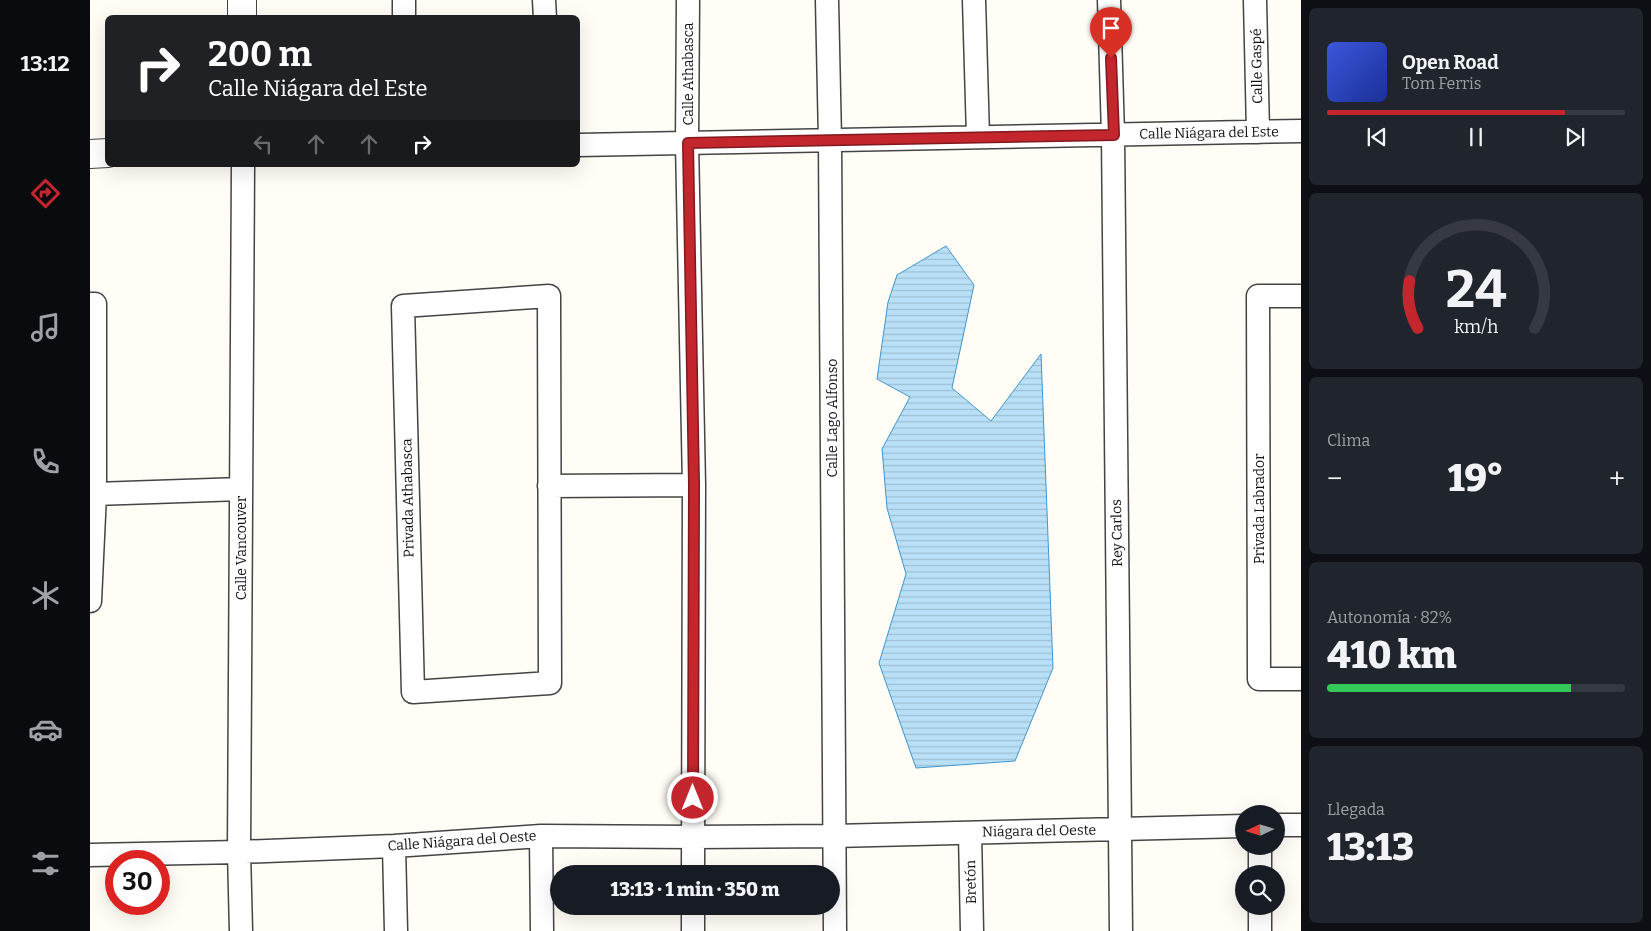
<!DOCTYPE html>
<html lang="es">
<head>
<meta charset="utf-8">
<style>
  body { margin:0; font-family:Bitter,serif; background:#20242c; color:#f1f3f6; height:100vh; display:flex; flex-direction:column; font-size:19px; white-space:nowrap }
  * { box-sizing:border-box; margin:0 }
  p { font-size:16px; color:#9ea1a6 }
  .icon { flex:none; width:28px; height:28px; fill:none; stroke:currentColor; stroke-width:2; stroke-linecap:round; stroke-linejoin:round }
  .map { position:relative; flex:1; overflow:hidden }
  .drawer { display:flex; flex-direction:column; gap:8px; padding:8px; background:#0d0f14; width:350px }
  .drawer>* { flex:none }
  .guide { position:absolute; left:15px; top:15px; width:475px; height:152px; border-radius:8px; box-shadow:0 5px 20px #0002; background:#202124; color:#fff; overflow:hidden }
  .needle { width:32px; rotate:266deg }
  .buttons { position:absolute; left:1145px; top:805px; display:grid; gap:10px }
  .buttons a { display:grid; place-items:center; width:50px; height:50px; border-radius:50%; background:#171b24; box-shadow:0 5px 20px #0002; font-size:25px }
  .speed { position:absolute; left:15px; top:850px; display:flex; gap:10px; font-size:25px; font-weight:700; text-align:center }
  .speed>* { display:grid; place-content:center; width:65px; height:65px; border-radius:50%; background:#171b24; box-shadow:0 5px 20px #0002; line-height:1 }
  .speed .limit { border:8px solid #d22; background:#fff; color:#111 }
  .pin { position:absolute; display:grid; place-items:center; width:42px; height:42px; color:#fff; margin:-51px -21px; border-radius:50% 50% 50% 0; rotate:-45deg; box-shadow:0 0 5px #0007 }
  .pin .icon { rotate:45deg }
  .me { position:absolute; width:55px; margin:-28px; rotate:0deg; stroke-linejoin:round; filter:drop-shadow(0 0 4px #0008) }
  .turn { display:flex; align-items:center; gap:18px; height:105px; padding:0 20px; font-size:22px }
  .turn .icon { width:65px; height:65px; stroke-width:2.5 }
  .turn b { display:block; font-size:35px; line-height:42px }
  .lanes { display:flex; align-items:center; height:48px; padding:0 20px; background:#0003; justify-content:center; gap:25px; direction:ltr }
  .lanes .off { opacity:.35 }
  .big { font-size:38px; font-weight:800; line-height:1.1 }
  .drawer .tile { flex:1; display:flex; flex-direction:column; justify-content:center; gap:8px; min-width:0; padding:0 18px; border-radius:8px; background:#20242c }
  .drawer .dial { align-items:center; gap:0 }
  .dial svg { height:130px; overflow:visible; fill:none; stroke:#363941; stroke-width:7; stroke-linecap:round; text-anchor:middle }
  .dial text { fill:#f1f3f6; stroke:none }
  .song { display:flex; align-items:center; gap:15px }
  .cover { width:60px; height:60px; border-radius:8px; background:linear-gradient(135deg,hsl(230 70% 55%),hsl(230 70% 35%)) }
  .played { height:5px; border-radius:2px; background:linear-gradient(90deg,#c4262e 80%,#363941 80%) }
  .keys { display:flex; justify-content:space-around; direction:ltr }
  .heat { display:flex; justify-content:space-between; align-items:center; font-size:28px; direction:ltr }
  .charge { height:8px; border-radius:4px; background:linear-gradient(90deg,#34c759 82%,#363941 0) }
  .trip { position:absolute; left:460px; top:865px; width:290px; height:50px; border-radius:25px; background:#171b24; box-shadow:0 5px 20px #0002; font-weight:800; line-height:50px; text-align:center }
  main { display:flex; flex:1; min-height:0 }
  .dock { display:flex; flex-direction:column; width:90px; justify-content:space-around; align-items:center; background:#090b0e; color:#9ea1a6 }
  .dock .icon { width:35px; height:35px }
  .dock .on { color:#c4262e }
  .dock b { font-size:22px; color:#f1f3f6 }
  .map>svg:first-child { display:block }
</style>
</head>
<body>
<main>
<nav class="dock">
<b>13:12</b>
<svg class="icon on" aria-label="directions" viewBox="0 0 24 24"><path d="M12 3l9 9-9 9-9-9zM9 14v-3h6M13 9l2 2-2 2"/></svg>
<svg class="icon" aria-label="music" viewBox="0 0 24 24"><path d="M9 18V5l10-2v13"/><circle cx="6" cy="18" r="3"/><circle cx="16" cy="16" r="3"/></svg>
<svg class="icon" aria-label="phone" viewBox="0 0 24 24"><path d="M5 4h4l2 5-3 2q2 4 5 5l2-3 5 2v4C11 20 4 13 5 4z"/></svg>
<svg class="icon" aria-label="climate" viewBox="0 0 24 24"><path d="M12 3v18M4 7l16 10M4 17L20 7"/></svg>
<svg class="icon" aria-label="car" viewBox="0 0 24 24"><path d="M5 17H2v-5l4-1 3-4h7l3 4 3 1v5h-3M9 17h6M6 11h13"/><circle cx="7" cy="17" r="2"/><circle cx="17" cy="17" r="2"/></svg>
<svg class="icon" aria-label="filters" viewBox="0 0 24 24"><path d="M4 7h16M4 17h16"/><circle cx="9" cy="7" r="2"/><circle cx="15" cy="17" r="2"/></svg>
</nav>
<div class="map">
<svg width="1211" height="931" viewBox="0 0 1211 931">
  <defs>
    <pattern id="water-rules" width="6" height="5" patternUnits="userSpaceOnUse" patternTransform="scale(1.25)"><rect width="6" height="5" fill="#b9e0f7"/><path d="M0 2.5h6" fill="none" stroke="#9ebfd3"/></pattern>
  </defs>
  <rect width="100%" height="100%" fill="#fffdf5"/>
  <!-- water -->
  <path fill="url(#water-rules)" stroke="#3f96cf" d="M856 246 884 285 862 388 901 421 951 354 963 668 925 761 826 768 789 663 816 574 797 508 792 449 820 397 787 379 798 302 807 275Z"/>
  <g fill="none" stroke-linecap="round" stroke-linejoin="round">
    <defs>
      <path id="minor" d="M314 0V18
        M454 0 455 18
        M598 0 597 143 604 485 603 874
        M737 0 740 140 745 931
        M884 0 888 137
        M1019 0 1023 135 1031 931
        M1165 0 1168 132
        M488 145 1211 131
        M459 296 460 683 323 692 313 306Z
        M1211 296H1168L1169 679H1211
        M0 304H5V494L0 601
        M459 486 604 485
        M5 494 151 489
        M1186 825H1211
        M880 833 882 931
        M451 836 452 931
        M304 846 306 931
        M1170 846V874
        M0 855 149 852 304 846 451 836 603 837 744 836 1154 826
        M1170 906V931
        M151 931 149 852 153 165
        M603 931V906"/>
      <path id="tertiary" d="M152 0V18
        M0 154 18 153"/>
    </defs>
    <!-- minor casing -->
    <use href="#minor" stroke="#444" stroke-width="25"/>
    <!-- tertiary casing -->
    <use href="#tertiary" stroke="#444" stroke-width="30"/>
    <!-- minor -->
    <use href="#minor" stroke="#fff" stroke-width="22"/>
    <!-- tertiary -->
    <use href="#tertiary" stroke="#fff" stroke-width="28"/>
  </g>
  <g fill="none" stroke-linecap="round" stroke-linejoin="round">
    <defs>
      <path id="route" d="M603 798 604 485 598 143 1024 135 1021 58"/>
    </defs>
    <!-- route casing -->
    <use href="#route" stroke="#7f191e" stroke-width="12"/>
    <!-- route -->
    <use href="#route" stroke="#c4262e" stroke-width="9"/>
  </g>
  <g text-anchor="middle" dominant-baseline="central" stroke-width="5" stroke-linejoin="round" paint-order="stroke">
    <!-- street labels -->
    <g font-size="14" fill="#111" stroke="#fff">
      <text transform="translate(1167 66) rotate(-91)">Calle Gaspé</text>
      <text transform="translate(598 74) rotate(-90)">Calle Athabasca</text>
      <text transform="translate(1119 133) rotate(-1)">Calle Niágara del Este</text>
      <text transform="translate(742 418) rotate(-90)">Calle Lago Alfonso</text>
      <text transform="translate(318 498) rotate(-91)">Privada Athabasca</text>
      <text transform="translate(1169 509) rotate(-90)">Privada Labrador</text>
      <text transform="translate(1027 533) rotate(-91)">Rey Carlos</text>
      <text transform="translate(151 548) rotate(-90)">Calle Vancouver</text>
      <text transform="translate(949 831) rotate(-1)">Niágara del Oeste</text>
      <text transform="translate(372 841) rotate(-4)">Calle Niágara del Oeste</text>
      <text transform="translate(881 882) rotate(-91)">Bretón</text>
    </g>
  </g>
</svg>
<div class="buttons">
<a><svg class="needle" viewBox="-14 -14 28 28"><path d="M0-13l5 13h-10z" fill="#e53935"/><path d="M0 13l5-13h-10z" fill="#9ea1a6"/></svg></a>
<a><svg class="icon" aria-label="search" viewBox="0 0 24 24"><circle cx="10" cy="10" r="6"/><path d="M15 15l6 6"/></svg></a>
</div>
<div class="speed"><div class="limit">30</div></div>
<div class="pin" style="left:1021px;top:58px;background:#d93025"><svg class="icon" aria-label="arrive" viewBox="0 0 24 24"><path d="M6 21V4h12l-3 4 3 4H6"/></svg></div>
<svg class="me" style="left:603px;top:798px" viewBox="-20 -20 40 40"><circle r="17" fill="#c4262e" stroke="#fff" stroke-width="3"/><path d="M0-11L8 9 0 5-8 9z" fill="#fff"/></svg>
<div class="trip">13:13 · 1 min · 350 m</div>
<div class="guide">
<div class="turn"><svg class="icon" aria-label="right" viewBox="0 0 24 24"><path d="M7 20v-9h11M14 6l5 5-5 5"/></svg><div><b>200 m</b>Calle Niágara del Este</div></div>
<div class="lanes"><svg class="icon off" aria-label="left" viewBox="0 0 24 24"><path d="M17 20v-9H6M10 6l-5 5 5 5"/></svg><svg class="icon off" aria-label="ahead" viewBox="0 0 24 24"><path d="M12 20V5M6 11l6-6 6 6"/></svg><svg class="icon off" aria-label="ahead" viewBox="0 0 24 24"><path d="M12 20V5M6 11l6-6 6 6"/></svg><svg class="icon" aria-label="right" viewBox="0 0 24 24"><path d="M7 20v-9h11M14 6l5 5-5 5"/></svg></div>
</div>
</div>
<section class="drawer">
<div class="tile">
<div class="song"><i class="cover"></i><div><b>Open Road</b><p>Tom Ferris</p></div></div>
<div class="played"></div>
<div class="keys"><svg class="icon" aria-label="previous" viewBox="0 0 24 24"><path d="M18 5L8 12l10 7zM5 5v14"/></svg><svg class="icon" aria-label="pause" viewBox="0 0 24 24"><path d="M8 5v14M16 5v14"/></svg><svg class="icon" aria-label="next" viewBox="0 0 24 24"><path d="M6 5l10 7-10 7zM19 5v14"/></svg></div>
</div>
<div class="tile dial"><svg viewBox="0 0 100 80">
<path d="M14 69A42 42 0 1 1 86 69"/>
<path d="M14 69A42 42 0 0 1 9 40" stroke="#c4262e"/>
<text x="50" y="56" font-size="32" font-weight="700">24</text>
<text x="50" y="72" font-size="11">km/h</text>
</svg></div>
<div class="tile"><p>Clima</p>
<div class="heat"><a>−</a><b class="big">19°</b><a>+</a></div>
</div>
<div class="tile"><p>Autonomía · 82%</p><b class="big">410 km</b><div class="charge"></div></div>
<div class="tile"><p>Llegada</p><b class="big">13:13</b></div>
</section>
</main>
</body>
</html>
